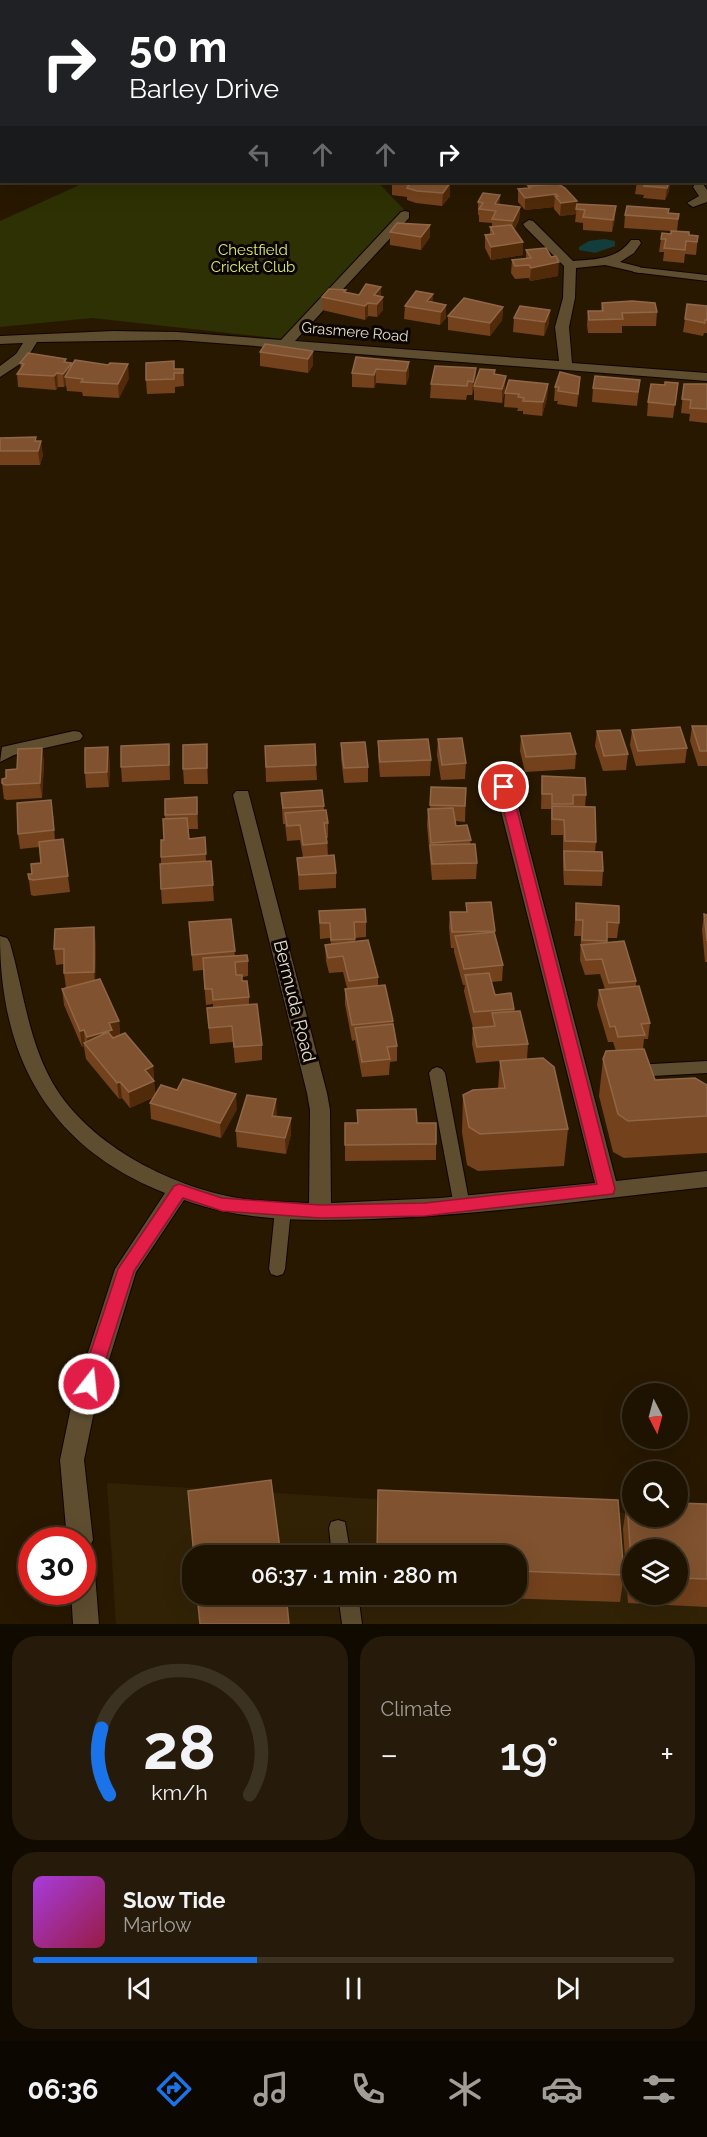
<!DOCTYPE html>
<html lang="en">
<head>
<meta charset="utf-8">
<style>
  body { margin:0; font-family:Raleway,sans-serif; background:#261b0a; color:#f1f3f6; height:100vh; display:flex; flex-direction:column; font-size:22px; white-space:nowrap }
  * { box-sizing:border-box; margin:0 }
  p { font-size:20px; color:#a19e99 }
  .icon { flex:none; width:33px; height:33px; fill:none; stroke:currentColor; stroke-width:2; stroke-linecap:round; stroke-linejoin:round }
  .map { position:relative; height:1624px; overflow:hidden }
  .side { display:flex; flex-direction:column; gap:12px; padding:12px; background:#100a00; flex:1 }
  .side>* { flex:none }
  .top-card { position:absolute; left:0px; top:0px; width:708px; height:183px; box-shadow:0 6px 24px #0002,0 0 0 2px #3c3222; background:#202124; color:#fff; overflow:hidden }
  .needle { width:39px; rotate:174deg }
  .buttons { position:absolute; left:622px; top:1383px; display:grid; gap:12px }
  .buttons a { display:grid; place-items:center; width:66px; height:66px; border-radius:50%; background:#1e1200; box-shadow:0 6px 24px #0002,0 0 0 2px #3c3222; font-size:30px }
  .speed { position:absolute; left:18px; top:1527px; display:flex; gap:12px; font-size:30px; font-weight:700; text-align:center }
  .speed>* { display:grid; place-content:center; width:78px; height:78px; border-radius:50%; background:#1e1200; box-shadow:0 6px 24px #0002,0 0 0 2px #3c3222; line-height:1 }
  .speed .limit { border:9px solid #d22; background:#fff; color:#111 }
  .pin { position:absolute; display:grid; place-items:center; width:51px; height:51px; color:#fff; margin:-26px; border:3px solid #fff; border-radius:50%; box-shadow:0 2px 6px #0007 }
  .me { position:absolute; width:66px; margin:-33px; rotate:16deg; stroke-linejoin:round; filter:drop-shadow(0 0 4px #0008) }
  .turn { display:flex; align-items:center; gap:21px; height:126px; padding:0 30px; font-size:27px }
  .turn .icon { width:78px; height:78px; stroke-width:2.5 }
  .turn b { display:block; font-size:42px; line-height:51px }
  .lanes { display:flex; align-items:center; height:57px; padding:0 30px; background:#0003; justify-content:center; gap:30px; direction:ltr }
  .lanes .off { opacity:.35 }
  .big { font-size:45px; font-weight:600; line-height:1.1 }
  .side .tile { flex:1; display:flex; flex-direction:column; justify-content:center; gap:9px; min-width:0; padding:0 21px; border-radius:24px; background:#261b0a }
  .side .dial { align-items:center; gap:0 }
  .dial svg { height:156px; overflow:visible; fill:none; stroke:#3c3222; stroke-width:7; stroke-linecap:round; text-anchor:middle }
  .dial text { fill:#f1f3f6; stroke:none }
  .song { display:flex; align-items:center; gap:18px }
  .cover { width:72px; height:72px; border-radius:9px; background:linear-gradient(135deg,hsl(280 70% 55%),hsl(340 70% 35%)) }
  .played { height:6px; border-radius:3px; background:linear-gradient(90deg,#1a73e8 35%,#3c3222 35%) }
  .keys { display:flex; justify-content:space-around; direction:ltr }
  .heat { display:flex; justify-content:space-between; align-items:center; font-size:33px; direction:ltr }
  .side .tiles { flex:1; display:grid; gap:12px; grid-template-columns:1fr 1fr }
  .tile:last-child { grid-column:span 2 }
  .trip { position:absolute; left:182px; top:1545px; width:345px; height:60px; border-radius:24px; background:#1e1200; box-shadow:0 6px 24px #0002,0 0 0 2px #3c3222; font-weight:600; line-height:60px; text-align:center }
  .dock { display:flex; height:96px; justify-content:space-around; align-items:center; background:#0c0700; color:#a19e99 }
  .dock .icon { width:42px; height:42px }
  .dock .on { color:#1a73e8 }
  .dock b { font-size:27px; color:#f1f3f6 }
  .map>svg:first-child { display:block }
</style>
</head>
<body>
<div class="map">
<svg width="707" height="1624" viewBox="0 0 707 1624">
  <rect width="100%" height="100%" fill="#281800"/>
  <!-- built -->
  <path fill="#312206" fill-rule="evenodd" d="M107 1483 591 1512 633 1513V1516L707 1513V1624H116ZM633 1550H678V1594H633ZM192 1556H516V1594H192Z"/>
  <!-- green -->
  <path fill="#2d3103" d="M86 182H378L408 214 284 339 92 318 0 327V221Z"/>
  <!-- water -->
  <path fill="#133c3d" d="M604 239 615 241V246L595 253 579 250V247L589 241Z"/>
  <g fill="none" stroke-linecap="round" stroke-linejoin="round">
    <!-- stream -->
    <path stroke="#133c3d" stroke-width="4.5" d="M213 0 228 2
      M234 2 243 0"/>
    <defs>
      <path id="lane" d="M636 267 707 275V281L633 272V268Z
        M707 1061V1073L634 1077 629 1075 626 1071 629 1067 634 1065Z
        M437 1067 442 1069 445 1073 470 1206 468 1211 462 1212 456 1211 454 1206 429 1073 432 1069Z
        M283 1204 289 1205 291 1210 285 1269 283 1274 277 1276 271 1274 269 1269 275 1210 277 1205Z
        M338 1520 345 1522 351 1556H332L329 1528 331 1522Z
        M338 1594H358L362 1624H342Z"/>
      <path id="street" d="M0 32H2V38H0Z
        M0 116H2V123H0Z
        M695 184H703L707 190V202L693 207 687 203 699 196 693 187Z
        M405 211 409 212V218L295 341 559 361 555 327 563 298 564 266 525 227 523 224 529 220 533 221 573 261C595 259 617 260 631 240H639L641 243 634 253 620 262 640 267V273L605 265 576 268 575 298 569 327 572 363 707 373V381L177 340 37 342 26 360 0 377V366L16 354 23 343 0 344V336L113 331 177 332 281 340 401 212Z
        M74 731 80 732 83 736 80 740 14 755 0 762 2 747Z
        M504 781 513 787 616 1181 707 1171V1187C596 1199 484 1215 372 1219 308 1221 245 1222 184 1200L136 1272 96 1402 84 1460 93 1540 89 1548 82 1550V1540H67L60 1460 72 1402 115 1269 165 1193C49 1147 0 1058 0 936L7 938 10 943C22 985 27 1030 46 1070 77 1138 162 1183 232 1197 257 1202 284 1202 309 1203L310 1110 307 1093 233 795 236 791H248L327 1093 330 1110 331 1203 440 1198 595 1183 495 787Z
        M82 1563 91 1566 95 1574 99 1624H73L71 1592H82Z"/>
    </defs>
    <!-- lane casing -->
    <use href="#lane" stroke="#100400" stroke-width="2"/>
    <!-- street casing -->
    <use href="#street" stroke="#100400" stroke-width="2"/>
    <!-- lane -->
    <use href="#lane" fill="#5e4d2f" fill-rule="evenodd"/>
    <!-- street -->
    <use href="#street" fill="#5e4d2f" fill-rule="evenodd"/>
  </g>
  <!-- wall -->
  <path fill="#73411c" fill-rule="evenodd" d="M0 0 2 2V16H0Z
    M0 52H2V106H0Z
    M2 123V150H0V125Z
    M392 182H440L450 196 442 206 416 203 407 200V197L392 195Z
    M637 182H670L669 191 665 200 643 198 644 195 635 194Z
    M528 186 577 201 576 208 615 218 612 232 583 230V223L575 222 576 214 560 216 554 209V207L525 210 518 202V189L528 188Z
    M500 195 499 205 520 207 519 220 514 230 523 242V255L491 260 485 248V235H490V227H492V223L479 222V215H478V202Z
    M669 213 679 214 677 231 689 235 698 236 696 255 685 254 684 263 663 261 664 252H659L661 239 671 234V231L624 228 625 215Z
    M430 225V237L421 250 390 245V232Z
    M526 250 558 276 530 281 529 278 515 279 511 273 512 260 526 259Z
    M381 287V296L383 297V310L377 317 368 316 365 320 322 310V297L346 293 359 295Z
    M433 294 432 302 446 305V318L440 325 404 319 405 306Z
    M602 303 657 312 656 326H622V333H588L587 325 588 311H601Z
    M707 306V333H704L703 336 683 332 685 319Z
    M503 307 502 320 490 336 448 330V316Z
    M514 318 549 323 544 336 513 332Z
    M313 351V365L308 373 260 366V352Z
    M66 362 72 365 129 378 119 398 83 396 82 392 67 391 66 385 64 387H58L56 390 18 387 17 374 21 368 20 363Z
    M409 362V376L406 385 376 383 374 388 352 387V373Z
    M476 368 475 384 495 370V375L505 389 502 403 474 400V388L472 395H467L466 400 430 398 431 384Z
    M174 369H183L184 386 175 387V393L147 394 146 380Z
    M640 380 637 406 592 402 593 388Z
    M678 383 673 418 647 416 648 402 665 385Z
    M548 384 547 398 542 416 523 414V411H517L518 408 504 407 505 393Z
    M684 384H707V423L689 421 690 414 681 413Z
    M555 387 579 391 577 407 557 404 558 401H554Z
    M0 438 36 441 43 455 40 465H0Z
    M692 726H707V766H698L690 741Z
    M632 730 687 748 685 763 636 766 630 745Z
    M597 731 628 754 626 770 603 771 595 746Z
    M521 736 576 754 575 769 525 772 520 751Z
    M438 739 466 763 465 779 441 780 437 755Z
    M378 741 431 760 430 776 380 777 378 756Z
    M341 743 368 767V782L344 783 341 758Z
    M169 744 170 780 122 782 121 767Z
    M265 746 316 765 317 780 266 782Z
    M42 748 44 763 42 798 7 800 4 799 2 783 6 778Z
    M207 759 208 784H184L183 769Z
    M110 762 109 787 86 788 85 773Z
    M542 776 586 795 585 807 596 842 595 852 603 871 602 886 564 885 563 867V835H551V809H541Z
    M431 787 466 788 465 822 455 821 456 826 471 840 470 844 477 863 476 879 432 880 427 825 428 809H430Z
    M281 793 324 806V810L328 823V838H327L328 856 336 873V888L299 890 297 858 303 857 300 840 287 841 285 824H283Z
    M197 797 198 829H188L189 839 205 837 206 861H211L214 901 162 904 161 889V840H164L165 819V799Z
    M53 815 55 840 63 839 70 892 34 896 31 895 28 874H32L41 863 39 847 20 849 18 834Z
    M466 903 495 931V934L503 965 502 981 491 982 495 995 514 1009V1011L528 1044 527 1059 568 1129 564 1166 478 1171 467 1165 462 1132 463 1095 498 1089 500 1061 476 1063 472 1044 473 1028 464 991 465 985H463L454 952V948H451L449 927 450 912H466Z
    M576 903 619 923 617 938H607V943L636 981V987L650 1023 648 1039H644L643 1049 655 1080 707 1085V1153L624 1158 613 1152 599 1096 603 1059 616 1051 613 1042H608L597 1005 599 990 605 989 600 974 585 975 580 960 581 936H574Z
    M319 911 366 922V937L355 938V942L378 977V985L393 1021 397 1046V1061L390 1062 389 1075 362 1077 355 1040 352 1041 345 1004V989L347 988 343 972 329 973 326 961 325 945 331 944 330 938 320 939Z
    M704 914 707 915V962H705L702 930Z
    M231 919 235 956 248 961V976L242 977V981L249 997V1004L262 1045V1060L235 1063 233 1042 210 1044 207 1008 213 1007V1004L206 1005 203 970 193 971 189 922Z
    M96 943 95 980 119 1021 120 1035 153 1066 155 1095 237 1109 221 1138 151 1119 150 1103 154 1097 130 1108 122 1098 119 1099 86 1059 84 1047H82L64 1005 62 989 66 988 64 973V964L56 965 54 949Z
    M276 1099V1116L291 1134 286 1154 237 1147 236 1131Z
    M345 1123H417L436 1144V1160L345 1161Z
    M627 1501 707 1504V1607L628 1603 623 1529ZM633 1550H678V1594H633Z
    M516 1556 624 1575 620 1602 381 1594H516Z"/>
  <!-- shaded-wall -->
  <path fill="#502a09" d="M669 182V191L665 200 667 188Z
    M450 183V196L442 206 443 193Z
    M556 194V198L555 196 554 207 525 210V198Z
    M500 195 499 208 495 204Z
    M577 201 576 214 560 216 561 203Z
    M616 206 615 218 612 232 613 220Z
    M520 207 519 220 512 234 513 221Z
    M430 225V237L421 250V237Z
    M523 242V255L491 260V247Z
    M559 262 558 276 530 281 531 268Z
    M381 287V299L383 297V310L377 317V304L374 295Z
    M433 294 432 307 427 301Z
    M368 303V316L365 320V306Z
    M446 305V318L440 325 441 312Z
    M503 307 502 320 490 336V323Z
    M550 310 549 323 544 336 545 322Z
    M313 351V365L308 373V359Z
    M66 359 67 369 72 363 73 376 65 377 66 385 64 387 63 374 64 362Z
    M409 362V376L406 385V371Z
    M128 364 129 378 119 398 118 384Z
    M476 368 475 382 472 395 473 382Z
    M376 369V383L374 388V375Z
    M57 373 58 387 56 390 54 376Z
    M506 376 505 389 502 403V389Z
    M580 377 579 391 577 407 578 394Z
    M548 384 547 398 542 416 543 402Z
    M41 441 43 455 40 465 38 451Z
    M108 747 110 762 109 787 107 772Z
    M42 748 44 763 42 798 40 783Z
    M94 927 96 943 95 987 94 972Z
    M119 1021 120 1036 88 1048 87 1037 109 1023Z
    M84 1030 85 1045 84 1043V1047H82L80 1031Z
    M153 1066 155 1096 130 1108 129 1092 145 1070Z
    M120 1082 122 1098 119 1099 117 1083Z
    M236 1094 237 1109 221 1138 220 1123Z
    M276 1099 277 1114 272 1131V1116Z
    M291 1118V1134L286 1154 285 1138Z"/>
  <!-- building -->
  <path fill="#80522f" stroke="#8f6747" stroke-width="1.5" d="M0 0H23L19 2H2V6L0 5Z
    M0 52H2V66H0Z
    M0 74H2V94H0Z
    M0 130H2V138H0Z
    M392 182H440L450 183 443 193 417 191 407 188 409 185Z
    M638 182H669L667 188 644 186 646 182Z
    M558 184 565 188 577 201 561 203 555 196H558L556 194 525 198 518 189 530 188 528 186Z
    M483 193 500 195 495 204 520 207 513 221 492 219 496 211 479 209 483 203 478 202Z
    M577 204 616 206 613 220 583 217 585 210 576 209Z
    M627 206 669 209 668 213 679 214 678 219 625 215Z
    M397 223 430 225 421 237 390 232Z
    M511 225 523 242 491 247 485 235 494 234 490 227Z
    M671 231 689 232V235L698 236 697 242 686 241 685 250 664 248 666 239H661L662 233 671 234Z
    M546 248 551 257 556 256 559 262 531 268 529 265 515 266 512 260 531 258 526 250Z
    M366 284 381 287 374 295 383 297 377 304 368 303 365 306 322 297 329 289 346 290 344 292 359 295Z
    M416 291 433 294 427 301 446 305 441 312 405 306Z
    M464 298 503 307 490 323 448 316Z
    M632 301 655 303 657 312 622 313 623 319 589 320 588 311H603L602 303Z
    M687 304 707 306V320H705V323L685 319Z
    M520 306 550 310 545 322 514 318Z
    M265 344 313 351 308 359 260 352Z
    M28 353 66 359 64 362 72 363 63 374 57 373 54 376 17 374 24 364 20 363Z
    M356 357 409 362 406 371 376 369 374 375 352 373Z
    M75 360 108 365 110 363 128 364 118 384 81 382 83 379 65 377Z
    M174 361V369H183V373H174V379L146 380V363Z
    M435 366 476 368 473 382 468 381 467 386 431 384Z
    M480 369 495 370 494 374 506 376 502 389 474 386Z
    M560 372 580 377 578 394 558 391 559 387H555Z
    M595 376 640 380 638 392 593 388Z
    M509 380 548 384 543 402 523 401 524 398 518 397 519 394 505 393Z
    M665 382 678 383 675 405 648 402 651 384 665 385Z
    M684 384H707V409L690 408 691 400 682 399Z
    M36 437 35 441H41L38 451H0V438Z
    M692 726H707V751H700Z
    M680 727 687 748 638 751 632 730Z
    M620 730 628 754 604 756 597 731Z
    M570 733 576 754 526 757 521 736Z
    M462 738 466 763 442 765 438 739Z
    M428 739 431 760 380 762 378 741Z
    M365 742 368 767 344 768 341 743Z
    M169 744V765L121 767V746Z
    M207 744V768L183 769V745Z
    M315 744 316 765 266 767 265 746Z
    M108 747 107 772 85 773V748Z
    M42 748 40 783 5 785 2 783V779L6 778V770L17 769 18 749Z
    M542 776 585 778 586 795H573V804H552V794H542Z
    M431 787 466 788 465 806 430 805Z
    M322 790 324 806 283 808 281 793Z
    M197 797V814L165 815V799Z
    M51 800 54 830 18 834 17 803Z
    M552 806 595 807 596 842 565 841 564 820 552 819Z
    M453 808 456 826 467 825 471 840 431 843 428 809Z
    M326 810 328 823H324L327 843 303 845 300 825 287 826 285 813Z
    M187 818 189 839 205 837 206 854 161 857V840H164L163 819Z
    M63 839 68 876 33 880 29 879 28 874H32L31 864 41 863 39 842Z
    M475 844 477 863 432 864 430 845Z
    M564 851 602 852 603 871 565 870Z
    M334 855 336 873 299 875 297 858Z
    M211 861 213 885 161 889 160 864Z
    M491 902 495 931 452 932 450 912H467L466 903Z
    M576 903 619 906V923L607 922V941L582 940 583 920H576Z
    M365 909 366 922H354L355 939 331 940 330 923H320L319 911Z
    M704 914 707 915V941Z
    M231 919 235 951 192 955 189 922Z
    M94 927V972L64 973V949H54L55 929Z
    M494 932 503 965 464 969 455 936Z
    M368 940 378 977 349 981 343 956 328 958 325 945Z
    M624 941 636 981 609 983 602 959 586 960 581 945Z
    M247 955 248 961 235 962 236 975H242V981H247L249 997 213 1000 212 989H205L203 958Z
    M489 973 495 995 511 993 514 1009 474 1012 465 975Z
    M100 979 119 1021 109 1023 112 1030 87 1037 84 1030 80 1031 62 989Z
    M385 985 393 1021 352 1025 345 989Z
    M639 986 650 1023 641 1024 645 1035 618 1037 615 1026 610 1027 599 990Z
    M257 1004 262 1045 234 1047 232 1026 209 1028 207 1008Z
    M520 1011 528 1044 477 1047 473 1028 495 1026 492 1013Z
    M393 1024 397 1046 387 1047 390 1059 362 1062 355 1028Z
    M108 1032 113 1038 125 1033 153 1066 145 1070 154 1081 129 1092 120 1082 117 1083 84 1043Z
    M644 1049 655 1080 695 1078 707 1085V1116L628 1121 618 1114 603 1059 606 1051Z
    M543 1058 554 1067 568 1129 480 1134 469 1127 463 1095 473 1090 505 1088 500 1061Z
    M183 1079 236 1094 220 1123 150 1103 161 1085 177 1090Z
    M247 1095 276 1099 272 1116 291 1118 285 1138 236 1131Z
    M416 1109 417 1123H436V1144L345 1145V1123H358L357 1110Z
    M271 1480 281 1556H194L188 1491Z
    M378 1490 618 1500 624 1575 516 1571V1556H377Z
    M627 1501H633V1516H678V1503L707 1504V1579L678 1578V1550H633V1576H632Z
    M197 1594H286L289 1624H200Z"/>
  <!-- route -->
  <path fill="#e11d48" stroke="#92132f" stroke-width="1.5" d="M504 783 511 787 615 1189 613 1194 425 1216 320 1218 222 1211 183 1198 134 1271 96 1390 89 1392 83 1390 80 1384 118 1269 174 1186 179 1184 222 1198 320 1205 425 1203 597 1184 498 787Z"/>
  <g text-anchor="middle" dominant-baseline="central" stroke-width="6" stroke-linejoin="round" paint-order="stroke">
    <!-- far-park labels -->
    <g font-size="15" fill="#dfeb76" stroke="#0b0500">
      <text x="253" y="250">Chestfield<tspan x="253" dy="17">Cricket Club</tspan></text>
    </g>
    <!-- far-street labels -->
    <g font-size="15" fill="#e4daca" stroke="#0b0500">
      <text transform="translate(355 332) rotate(5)">Grasmere Road</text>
    </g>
    <!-- street labels -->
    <g font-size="18" fill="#e4daca" stroke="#0b0500">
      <text transform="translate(295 1001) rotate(76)">Bermuda Road</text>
    </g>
  </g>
</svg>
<div class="buttons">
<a><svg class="needle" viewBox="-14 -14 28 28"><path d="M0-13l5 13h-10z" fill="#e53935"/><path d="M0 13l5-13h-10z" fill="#a19e99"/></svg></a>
<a><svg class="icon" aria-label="search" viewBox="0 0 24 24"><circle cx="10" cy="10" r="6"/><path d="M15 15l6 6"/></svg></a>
<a><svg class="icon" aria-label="layers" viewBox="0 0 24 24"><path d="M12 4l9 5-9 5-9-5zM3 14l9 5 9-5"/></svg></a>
</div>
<div class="speed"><div class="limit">30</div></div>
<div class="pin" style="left:504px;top:787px;background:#d93025"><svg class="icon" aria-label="arrive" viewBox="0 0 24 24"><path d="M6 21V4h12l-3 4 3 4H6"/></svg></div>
<svg class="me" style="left:89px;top:1384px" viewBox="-20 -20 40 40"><circle r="17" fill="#e11d48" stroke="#fff" stroke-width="3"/><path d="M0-11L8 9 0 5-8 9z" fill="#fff"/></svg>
<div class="trip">06:37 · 1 min · 280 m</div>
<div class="top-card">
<div class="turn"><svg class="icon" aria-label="right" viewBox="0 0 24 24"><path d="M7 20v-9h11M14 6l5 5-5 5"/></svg><div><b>50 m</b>Barley Drive</div></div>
<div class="lanes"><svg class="icon off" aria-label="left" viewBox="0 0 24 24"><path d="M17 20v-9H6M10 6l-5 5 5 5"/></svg><svg class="icon off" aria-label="ahead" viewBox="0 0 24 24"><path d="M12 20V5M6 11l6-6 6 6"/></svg><svg class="icon off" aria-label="ahead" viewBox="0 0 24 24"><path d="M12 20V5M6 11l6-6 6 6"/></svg><svg class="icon" aria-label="right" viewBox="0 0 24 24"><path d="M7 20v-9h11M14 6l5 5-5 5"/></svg></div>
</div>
</div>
<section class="side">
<div class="tiles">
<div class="tile dial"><svg viewBox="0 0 100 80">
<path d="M14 69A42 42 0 1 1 86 69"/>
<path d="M14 69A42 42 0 0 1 10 35" stroke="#1a73e8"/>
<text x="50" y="56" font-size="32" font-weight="700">28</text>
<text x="50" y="72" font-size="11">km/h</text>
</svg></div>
<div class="tile"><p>Climate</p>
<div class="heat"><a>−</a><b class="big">19°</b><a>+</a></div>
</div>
<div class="tile">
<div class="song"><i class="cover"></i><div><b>Slow Tide</b><p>Marlow</p></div></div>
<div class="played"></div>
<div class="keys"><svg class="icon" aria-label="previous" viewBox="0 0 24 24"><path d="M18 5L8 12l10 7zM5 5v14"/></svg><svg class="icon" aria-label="pause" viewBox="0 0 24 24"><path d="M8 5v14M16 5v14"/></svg><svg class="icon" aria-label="next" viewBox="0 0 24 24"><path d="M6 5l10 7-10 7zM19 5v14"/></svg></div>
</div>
</div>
</section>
<nav class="dock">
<b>06:36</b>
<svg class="icon on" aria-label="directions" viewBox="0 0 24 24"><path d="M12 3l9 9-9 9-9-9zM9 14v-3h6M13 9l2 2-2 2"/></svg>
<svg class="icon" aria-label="music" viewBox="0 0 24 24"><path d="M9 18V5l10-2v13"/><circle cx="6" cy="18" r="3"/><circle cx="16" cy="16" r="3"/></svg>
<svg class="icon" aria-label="phone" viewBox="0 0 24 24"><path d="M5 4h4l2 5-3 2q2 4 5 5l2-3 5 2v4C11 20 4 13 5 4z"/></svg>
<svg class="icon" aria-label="climate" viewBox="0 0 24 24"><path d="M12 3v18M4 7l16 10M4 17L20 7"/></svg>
<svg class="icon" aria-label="car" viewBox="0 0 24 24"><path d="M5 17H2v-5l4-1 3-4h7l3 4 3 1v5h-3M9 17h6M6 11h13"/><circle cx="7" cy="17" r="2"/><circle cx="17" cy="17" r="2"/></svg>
<svg class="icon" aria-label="filters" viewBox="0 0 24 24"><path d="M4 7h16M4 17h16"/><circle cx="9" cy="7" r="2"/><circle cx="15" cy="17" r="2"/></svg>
</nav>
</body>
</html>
